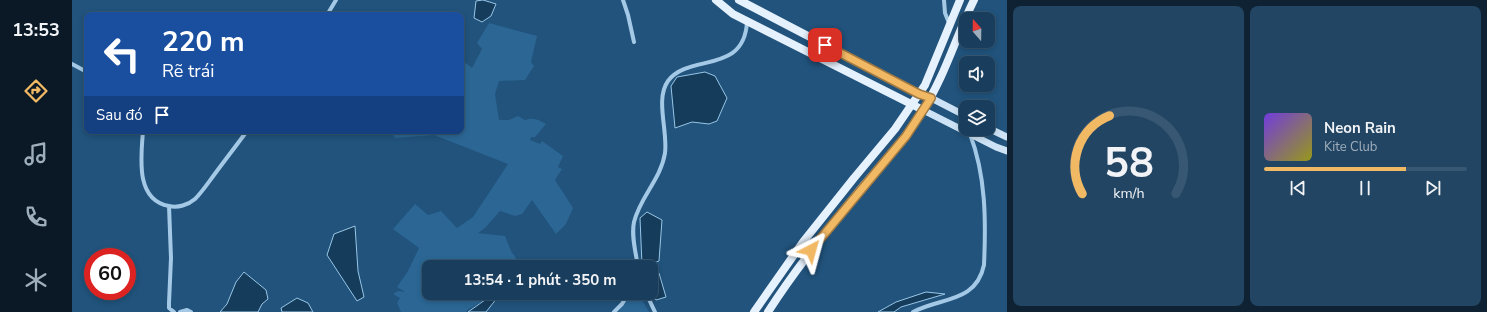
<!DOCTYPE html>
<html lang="vi">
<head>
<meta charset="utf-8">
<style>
  body { margin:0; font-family:"Nunito Sans",sans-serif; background:#224563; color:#f1f3f6; height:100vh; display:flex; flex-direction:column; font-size:15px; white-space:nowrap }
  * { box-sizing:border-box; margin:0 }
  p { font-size:13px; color:#9faebc }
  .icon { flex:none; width:22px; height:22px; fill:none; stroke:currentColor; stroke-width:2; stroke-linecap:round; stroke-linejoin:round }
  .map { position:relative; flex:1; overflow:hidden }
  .sheet { display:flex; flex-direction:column; gap:6px; padding:6px; background:#0e2233; width:480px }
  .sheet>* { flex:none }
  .hud { position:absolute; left:12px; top:12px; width:380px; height:122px; border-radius:8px; box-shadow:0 2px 6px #0003,0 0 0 1px #375772; background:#1a4fa0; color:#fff; overflow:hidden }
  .needle { width:26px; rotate:340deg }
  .controls { position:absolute; left:887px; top:12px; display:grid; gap:8px }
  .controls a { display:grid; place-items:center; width:36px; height:36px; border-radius:8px; background:#193e5d; box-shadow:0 2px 6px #0003,0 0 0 1px #375772; font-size:20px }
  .speed { position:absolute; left:12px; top:248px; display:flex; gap:8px; font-size:20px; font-weight:700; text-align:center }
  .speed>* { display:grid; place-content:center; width:52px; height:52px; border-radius:50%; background:#193e5d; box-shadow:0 2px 6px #0003,0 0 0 1px #375772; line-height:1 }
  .speed .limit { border:6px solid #d22; background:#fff; color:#111 }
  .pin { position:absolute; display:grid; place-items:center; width:34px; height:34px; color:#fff; margin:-17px; border-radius:8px; box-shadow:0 2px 6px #0006 }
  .me { position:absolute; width:44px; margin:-22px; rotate:39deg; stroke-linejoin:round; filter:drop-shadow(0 0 3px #0008) }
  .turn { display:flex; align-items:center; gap:14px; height:84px; padding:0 12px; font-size:18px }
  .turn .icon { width:52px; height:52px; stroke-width:2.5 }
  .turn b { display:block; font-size:28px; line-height:34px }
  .then { display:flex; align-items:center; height:38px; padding:0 12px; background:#0003; gap:8px; font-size:15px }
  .sheet .tile { flex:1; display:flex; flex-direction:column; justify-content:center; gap:6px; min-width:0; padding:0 14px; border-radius:8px; background:#224563 }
  .sheet .dial { align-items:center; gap:0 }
  .dial svg { height:104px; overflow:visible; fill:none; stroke:#375772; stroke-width:7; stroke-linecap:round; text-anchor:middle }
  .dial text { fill:#f1f3f6; stroke:none }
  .song { display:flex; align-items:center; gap:12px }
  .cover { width:48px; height:48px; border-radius:6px; background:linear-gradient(135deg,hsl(260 70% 55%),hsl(60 70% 35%)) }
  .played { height:4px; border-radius:2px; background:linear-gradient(90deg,#f2b965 70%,#375772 70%) }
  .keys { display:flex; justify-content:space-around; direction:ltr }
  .sheet .tiles { flex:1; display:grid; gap:6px; grid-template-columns:repeat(2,1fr) }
  .trip { position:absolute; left:350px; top:260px; width:236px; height:40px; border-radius:8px; background:#193e5d; box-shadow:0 2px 6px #0003,0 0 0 1px #375772; font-weight:700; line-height:40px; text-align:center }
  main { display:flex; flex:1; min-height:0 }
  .tabs { display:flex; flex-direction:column; width:72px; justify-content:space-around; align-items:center; background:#0a1925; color:#9faebc }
  .tabs .icon { width:28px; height:28px }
  .tabs .on { color:#f2b965 }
  .tabs b { font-size:18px; color:#f1f3f6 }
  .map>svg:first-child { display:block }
</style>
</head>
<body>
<main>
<nav class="tabs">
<b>13:53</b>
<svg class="icon on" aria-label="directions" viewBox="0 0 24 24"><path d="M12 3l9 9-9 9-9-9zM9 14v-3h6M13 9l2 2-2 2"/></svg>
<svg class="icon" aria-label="music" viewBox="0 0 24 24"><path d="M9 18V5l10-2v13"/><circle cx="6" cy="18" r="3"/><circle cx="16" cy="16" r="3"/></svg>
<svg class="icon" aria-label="phone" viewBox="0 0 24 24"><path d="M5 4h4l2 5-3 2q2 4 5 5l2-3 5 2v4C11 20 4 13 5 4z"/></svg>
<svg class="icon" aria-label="climate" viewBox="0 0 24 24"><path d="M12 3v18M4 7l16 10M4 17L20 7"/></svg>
</nav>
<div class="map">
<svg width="935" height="312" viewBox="0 0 935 312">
  <rect width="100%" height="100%" fill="#21537c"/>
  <!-- green -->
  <path fill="#2b6694" d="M417 23 465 36 459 62 462 66 453 80 427 81 423 94 427 120H437L446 116 453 120C462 117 467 120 474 124L463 137H459L458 140 468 144 470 141 491 156 486 167 490 169 483 180 501 208 494 224 484 234 460 200 450 214 443 216 428 211 413 228 406 233 433 236 439 251 450 267H357V293H425L395 310 394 312H329L325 303 328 298 321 294 326 291 333 292 325 287 336 271 347 248 321 229 343 204 356 215 369 211 385 228 401 217 436 164 362 135 323 138 319 131H389V70L394 63 400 68 410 49 405 43Z
    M561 293H566L577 312H546Z"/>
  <!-- water -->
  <path fill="#163c5b" stroke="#97c6e7" d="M411 0 424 4 419 16 410 22 402 18 404 1Z
    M633 72 643 76 655 98 645 121 637 124 620 122 603 128 599 86 605 77Z
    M575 212 590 220 587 261 579 264 570 265 568 218Z
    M283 226 286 271 292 297 285 301 255 255 262 234Z
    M172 272 194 290 196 299 190 304 186 312H148L155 304 164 282Z
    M587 273 594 297 584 300 579 291V275Z
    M854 292 873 294 829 307 822 312H806L824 302Z
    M425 293H435L431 297 425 298 414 312H396L413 300Z
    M225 298 236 303 241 312H210L209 308Z"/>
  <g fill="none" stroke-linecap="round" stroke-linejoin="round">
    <!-- street -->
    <path stroke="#a4c9e6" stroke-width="4" d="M551 0 556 15 562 42
      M872 0 873 13 877 23
      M255 15 264 0
      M0 64 15 72
      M71 131C69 157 63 200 97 206 106 208 116 205 123 199 130 192 136 183 142 175 153 160 164 146 175 131
      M97 206 99 258 97 303V308L102 312
      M566 267C564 253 559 236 562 222 568 197 589 179 593 153 596 131 583 99 596 81 617 53 672 75 675 22
      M574 293 583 312
      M108 312 115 310 119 312
      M542 312 550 304 557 293
      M841 312C869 297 904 303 912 265 914 221 914 176 898 134"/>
    <!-- secondary -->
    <path stroke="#cde3f5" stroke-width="7" d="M859 98 894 116
      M851 110 924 147 935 151
      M916 128 935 137"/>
    <!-- primary -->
    <path stroke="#e5f1fd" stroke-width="8" d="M644 0 661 14 851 110
      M667 0 847 94 859 98
      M682 312 731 242 782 178 823 129 853 85 888 0
      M696 312C724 268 758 227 791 186 812 161 834 138 851 110 873 76 884 36 902 0"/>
  </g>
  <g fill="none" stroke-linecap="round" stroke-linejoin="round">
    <defs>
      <path id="route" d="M739 250 834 136 859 98 847 94 753 45"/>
    </defs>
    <!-- route casing -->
    <use href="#route" stroke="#9d7842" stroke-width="10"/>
    <!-- route -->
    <use href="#route" stroke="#f2b965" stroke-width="7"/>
  </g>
</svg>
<div class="controls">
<a><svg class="needle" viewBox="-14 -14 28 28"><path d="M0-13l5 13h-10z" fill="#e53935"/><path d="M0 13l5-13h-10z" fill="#9faebc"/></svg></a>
<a><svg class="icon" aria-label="sound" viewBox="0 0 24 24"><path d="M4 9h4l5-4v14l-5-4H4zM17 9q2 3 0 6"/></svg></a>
<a><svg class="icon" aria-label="layers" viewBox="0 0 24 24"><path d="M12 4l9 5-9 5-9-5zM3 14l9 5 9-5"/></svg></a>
</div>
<div class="speed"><div class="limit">60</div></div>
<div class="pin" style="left:753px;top:45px;background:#d93025"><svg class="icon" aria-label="arrive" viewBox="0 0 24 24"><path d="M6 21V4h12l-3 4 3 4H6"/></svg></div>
<svg class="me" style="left:739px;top:250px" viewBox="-20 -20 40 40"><path d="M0-17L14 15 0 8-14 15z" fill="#f2b965" stroke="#fff" stroke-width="4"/></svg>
<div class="trip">13:54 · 1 phút · 350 m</div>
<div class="hud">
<div class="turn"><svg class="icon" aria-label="left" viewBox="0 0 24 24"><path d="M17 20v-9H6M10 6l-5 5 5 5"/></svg><div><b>220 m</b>Rẽ trái</div></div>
<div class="then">Sau đó<svg class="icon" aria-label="arrive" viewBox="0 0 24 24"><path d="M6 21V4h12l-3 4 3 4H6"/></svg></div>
</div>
</div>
<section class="sheet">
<div class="tiles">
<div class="tile dial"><svg viewBox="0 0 100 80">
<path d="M14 69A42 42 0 1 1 86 69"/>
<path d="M14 69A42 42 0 0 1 35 9" stroke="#f2b965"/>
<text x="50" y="56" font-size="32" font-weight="700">58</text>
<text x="50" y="72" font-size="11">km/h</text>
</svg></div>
<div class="tile">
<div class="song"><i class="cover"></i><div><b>Neon Rain</b><p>Kite Club</p></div></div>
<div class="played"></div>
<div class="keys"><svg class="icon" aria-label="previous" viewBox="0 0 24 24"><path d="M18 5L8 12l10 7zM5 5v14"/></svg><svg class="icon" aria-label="pause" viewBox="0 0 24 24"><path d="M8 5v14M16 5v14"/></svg><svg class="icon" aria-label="next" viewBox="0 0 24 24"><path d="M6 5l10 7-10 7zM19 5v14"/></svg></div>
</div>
</div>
</section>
</main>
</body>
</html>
